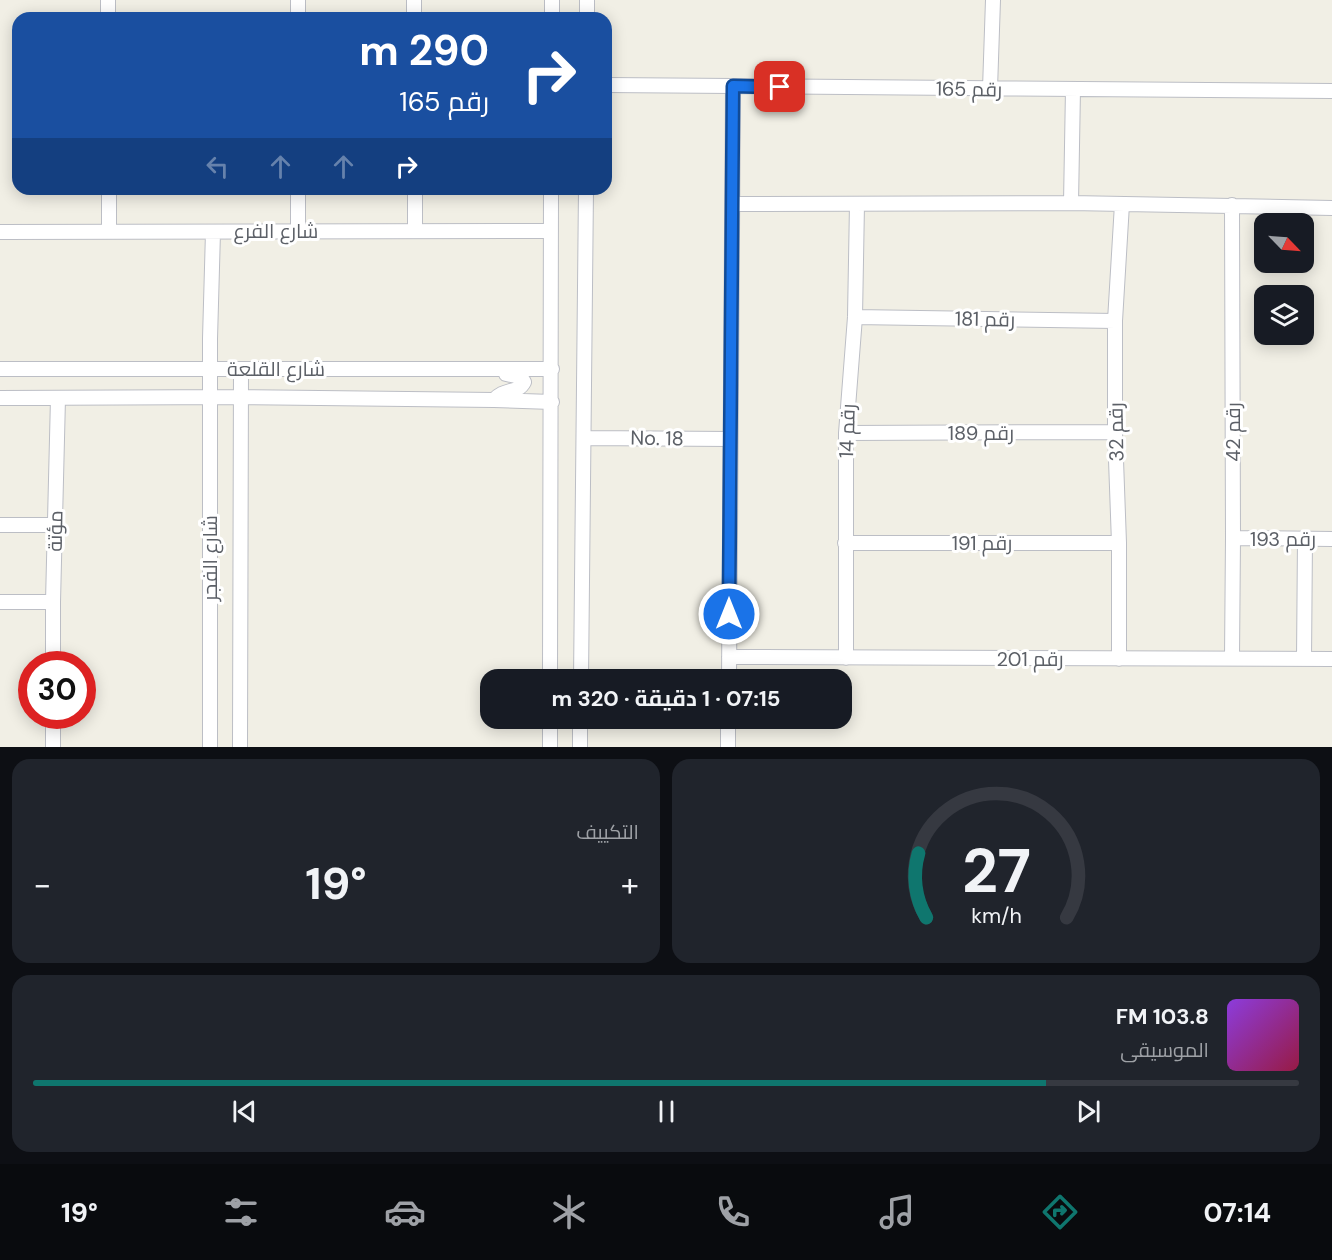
<!DOCTYPE html>
<html lang="ar">
<head>
<meta charset="utf-8">
<style>
  body { margin:0; font-family:"DM Sans",Cairo,sans-serif; background:#20242c; color:#f1f3f6; direction:rtl; height:100vh; display:flex; flex-direction:column; font-size:22px; white-space:nowrap }
  * { box-sizing:border-box; margin:0 }
  p { font-size:20px; color:#9ea1a6 }
  .icon { flex:none; width:33px; height:33px; fill:none; stroke:currentColor; stroke-width:2; stroke-linecap:round; stroke-linejoin:round }
  .map { position:relative; height:747px; overflow:hidden; direction:ltr }
  .details { display:flex; flex-direction:column; gap:12px; padding:12px; background:#0d0f14; flex:1 }
  .details>* { flex:none }
  .guide { position:absolute; left:12px; top:12px; width:600px; height:183px; border-radius:18px; box-shadow:0 3px 15px #0003; direction:rtl; background:#1a4fa0; color:#fff; overflow:hidden }
  .needle { width:39px; rotate:115deg }
  .fabs { position:absolute; left:1254px; top:213px; display:grid; gap:12px }
  .fabs a { display:grid; place-items:center; width:60px; height:60px; border-radius:12px; background:#171b24; box-shadow:0 3px 15px #0003; font-size:30px }
  .speed { position:absolute; left:18px; top:651px; display:flex; gap:12px; font-size:30px; font-weight:700; text-align:center }
  .speed>* { display:grid; place-content:center; width:78px; height:78px; border-radius:50%; background:#171b24; box-shadow:0 3px 15px #0003; line-height:1 }
  .speed .limit { border:9px solid #d22; background:#fff; color:#111 }
  .pin { position:absolute; display:grid; place-items:center; width:51px; height:51px; color:#fff; margin:-26px; border-radius:12px; box-shadow:0 3px 9px #0006 }
  .me { position:absolute; width:66px; margin:-33px; rotate:0deg; stroke-linejoin:round; filter:drop-shadow(0 0 4px #0008) }
  .turn { display:flex; align-items:center; gap:21px; height:126px; padding:0 24px; font-size:27px }
  .turn .icon { width:78px; height:78px; stroke-width:2.5 }
  .turn b { display:block; font-size:42px; line-height:51px }
  .lanes { display:flex; align-items:center; height:57px; padding:0 24px; background:#0003; justify-content:center; gap:30px; direction:ltr }
  .lanes .off { opacity:.35 }
  .big { font-size:45px; font-weight:700; line-height:1.1 }
  .details .card { flex:1; display:flex; flex-direction:column; justify-content:center; gap:9px; min-width:0; padding:0 21px; border-radius:18px; background:#20242c }
  .details .dial { align-items:center; gap:0 }
  .dial svg { height:156px; overflow:visible; fill:none; stroke:#363941; stroke-width:7; stroke-linecap:round; text-anchor:middle }
  .dial text { fill:#f1f3f6; stroke:none }
  .song { display:flex; align-items:center; gap:18px }
  .cover { width:72px; height:72px; border-radius:9px; background:linear-gradient(135deg,hsl(270 70% 55%),hsl(340 70% 35%)) }
  .played { height:6px; border-radius:3px; background:linear-gradient(90deg,#0f766e 80%,#363941 80%) }
  .keys { display:flex; justify-content:space-around; direction:ltr }
  .heat { display:flex; justify-content:space-between; align-items:center; font-size:33px; direction:ltr }
  .details .tiles { flex:1; display:grid; gap:12px; grid-template-columns:1fr 1fr }
  .card:last-child { grid-column:span 2 }
  .trip { position:absolute; left:480px; top:669px; width:372px; height:60px; border-radius:18px; background:#171b24; box-shadow:0 3px 15px #0003; font-weight:700; line-height:60px; text-align:center; direction:rtl }
  .dock { display:flex; height:96px; justify-content:space-around; align-items:center; background:#090b0e; color:#9ea1a6 }
  .dock .icon { width:42px; height:42px }
  .dock .current { color:#0f766e }
  .dock b { font-size:27px; color:#f1f3f6 }
  .map>svg:first-child { display:block }
</style>
</head>
<body>
<div class="map">
<svg width="1332" height="747" viewBox="0 0 1332 747">
  <rect width="100%" height="100%" fill="#f1efe5"/>
  <g fill="none" stroke-linecap="round" stroke-linejoin="round">
    <defs>
      <path id="minor" d="M108 0V18
        M414 0V18
        M298 18V0
        M552 18V0
        M587 18V0
        M606 85 1332 91
        M990 89 993 0
        M109 189V232
        M415 189V231
        M1071 203 1073 89
        M733 204 1071 203 1332 208
        M1232 205 1233 538 1232 658
        M298 231V189
        M0 232 551 231
        M855 317 1115 321
        M0 369H552
        M0 398 241 397 494 400 552 402
        M494 400C504 388 518 394 524 382L521 377 506 374
        M846 433 1115 432
        M584 438 730 439
        M0 525H55
        M1233 538 1332 539
        M845 543H1119
        M0 602H53
        M729 657 1332 659
        M846 658V433L855 317 857 204
        M1119 659V543L1115 432V321L1122 204
        M1304 659 1305 539
        M53 664V602L58 398
        M550 680 551 189
        M581 680 586 189
        M729 680 733 86
        M550 718V747
        M53 747V716
        M210 747V339L213 232
        M240 747 241 369
        M580 747V718
        M728 747V718"/>
    </defs>
    <!-- minor casing -->
    <use href="#minor" stroke="#bcbec5" stroke-width="16"/>
    <!-- minor -->
    <use href="#minor" stroke="#fff" stroke-width="14"/>
  </g>
  <g fill="none" stroke-linecap="round" stroke-linejoin="round">
    <defs>
      <path id="route" d="M729 614 733 86 780 87"/>
    </defs>
    <!-- route casing -->
    <use href="#route" stroke="#114b97" stroke-width="15"/>
    <!-- route -->
    <use href="#route" stroke="#1a73e8" stroke-width="10"/>
  </g>
  <g text-anchor="middle" dominant-baseline="central" stroke-width="6" stroke-linejoin="round" paint-order="stroke">
    <!-- street labels -->
    <g font-size="20" fill="#5c6067" stroke="#fff">
      <text transform="translate(969 89) rotate(1)">رقم 165</text>
      <text x="276" y="231">شارع الفرع</text>
      <text transform="translate(985 319) rotate(1)">رقم 181</text>
      <text x="276" y="369">شارع القلعة</text>
      <text transform="translate(847 431) rotate(-88)">رقم 14</text>
      <text transform="translate(1116 432) rotate(-91)">رقم 32</text>
      <text transform="translate(1233 432) rotate(-90)">رقم 42</text>
      <text x="981" y="433">رقم 189</text>
      <text transform="translate(657 438) rotate(1)">No. 18</text>
      <text transform="translate(55 531) rotate(-89)">مؤتة</text>
      <text x="1283" y="539">رقم 193</text>
      <text x="982" y="543">رقم 191</text>
      <text transform="translate(210 558) rotate(-90)">شارع الفجر</text>
      <text x="1030" y="659">رقم 201</text>
    </g>
  </g>
</svg>
<div class="fabs">
<a><svg class="needle" viewBox="-14 -14 28 28"><path d="M0-13l5 13h-10z" fill="#e53935"/><path d="M0 13l5-13h-10z" fill="#9ea1a6"/></svg></a>
<a><svg class="icon" aria-label="layers" viewBox="0 0 24 24"><path d="M12 4l9 5-9 5-9-5zM3 14l9 5 9-5"/></svg></a>
</div>
<div class="speed"><div class="limit">30</div></div>
<div class="pin" style="left:780px;top:87px;background:#d93025"><svg class="icon" aria-label="arrive" viewBox="0 0 24 24"><path d="M6 21V4h12l-3 4 3 4H6"/></svg></div>
<svg class="me" style="left:729px;top:614px" viewBox="-20 -20 40 40"><circle r="17" fill="#1a73e8" stroke="#fff" stroke-width="3"/><path d="M0-11L8 9 0 5-8 9z" fill="#fff"/></svg>
<div class="trip">07:15 · 1 دقيقة · 320 m</div>
<div class="guide">
<div class="turn"><svg class="icon" aria-label="right" viewBox="0 0 24 24"><path d="M7 20v-9h11M14 6l5 5-5 5"/></svg><div><b>290 m</b>رقم 165</div></div>
<div class="lanes"><svg class="icon off" aria-label="left" viewBox="0 0 24 24"><path d="M17 20v-9H6M10 6l-5 5 5 5"/></svg><svg class="icon off" aria-label="ahead" viewBox="0 0 24 24"><path d="M12 20V5M6 11l6-6 6 6"/></svg><svg class="icon off" aria-label="ahead" viewBox="0 0 24 24"><path d="M12 20V5M6 11l6-6 6 6"/></svg><svg class="icon" aria-label="right" viewBox="0 0 24 24"><path d="M7 20v-9h11M14 6l5 5-5 5"/></svg></div>
</div>
</div>
<section class="details">
<div class="tiles">
<div class="card dial"><svg viewBox="0 0 100 80">
<path d="M14 69A42 42 0 1 1 86 69"/>
<path d="M14 69A42 42 0 0 1 10 36" stroke="#0f766e"/>
<text x="50" y="56" font-size="32" font-weight="700">27</text>
<text x="50" y="72" font-size="11">km/h</text>
</svg></div>
<div class="card"><p>التكييف</p>
<div class="heat"><a>−</a><b class="big">19°</b><a>+</a></div>
</div>
<div class="card">
<div class="song"><i class="cover"></i><div><b>103.8 FM</b><p>الموسيقى</p></div></div>
<div class="played"></div>
<div class="keys"><svg class="icon" aria-label="previous" viewBox="0 0 24 24"><path d="M18 5L8 12l10 7zM5 5v14"/></svg><svg class="icon" aria-label="pause" viewBox="0 0 24 24"><path d="M8 5v14M16 5v14"/></svg><svg class="icon" aria-label="next" viewBox="0 0 24 24"><path d="M6 5l10 7-10 7zM19 5v14"/></svg></div>
</div>
</div>
</section>
<nav class="dock">
<b>07:14</b>
<svg class="icon current" aria-label="directions" viewBox="0 0 24 24"><path d="M12 3l9 9-9 9-9-9zM9 14v-3h6M13 9l2 2-2 2"/></svg>
<svg class="icon" aria-label="music" viewBox="0 0 24 24"><path d="M9 18V5l10-2v13"/><circle cx="6" cy="18" r="3"/><circle cx="16" cy="16" r="3"/></svg>
<svg class="icon" aria-label="phone" viewBox="0 0 24 24"><path d="M5 4h4l2 5-3 2q2 4 5 5l2-3 5 2v4C11 20 4 13 5 4z"/></svg>
<svg class="icon" aria-label="climate" viewBox="0 0 24 24"><path d="M12 3v18M4 7l16 10M4 17L20 7"/></svg>
<svg class="icon" aria-label="car" viewBox="0 0 24 24"><path d="M5 17H2v-5l4-1 3-4h7l3 4 3 1v5h-3M9 17h6M6 11h13"/><circle cx="7" cy="17" r="2"/><circle cx="17" cy="17" r="2"/></svg>
<svg class="icon" aria-label="filters" viewBox="0 0 24 24"><path d="M4 7h16M4 17h16"/><circle cx="9" cy="7" r="2"/><circle cx="15" cy="17" r="2"/></svg>
<b>19°</b>
</nav>
</body>
</html>
